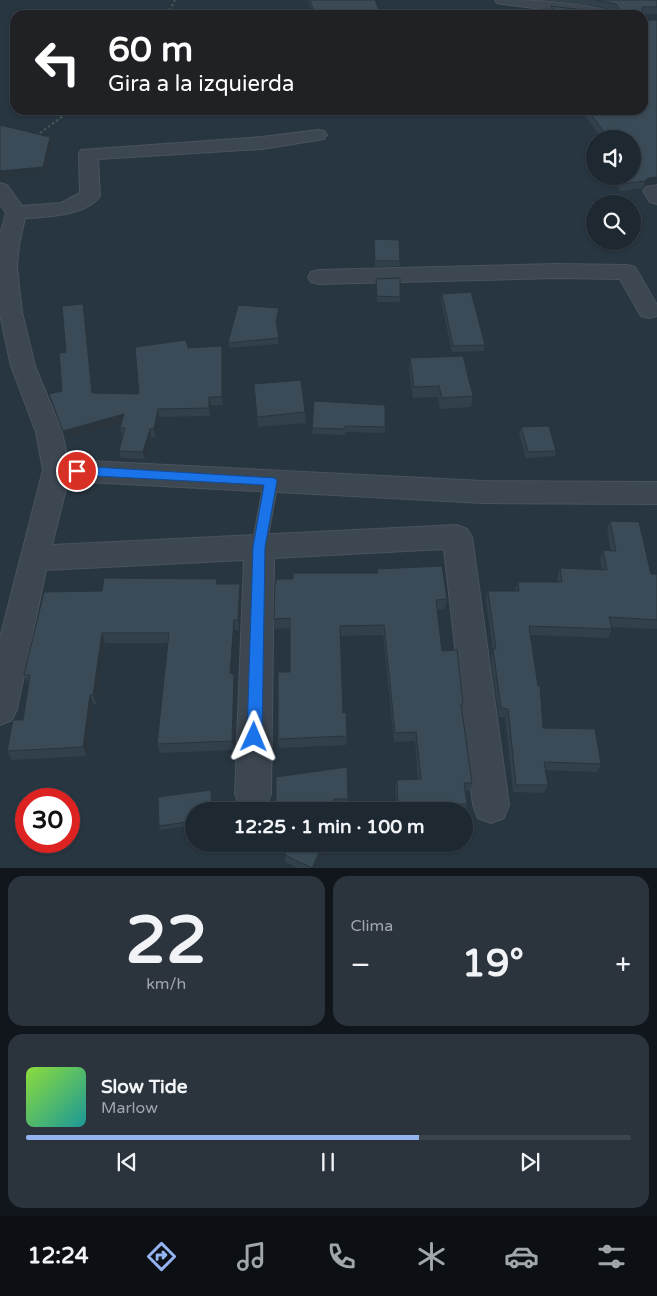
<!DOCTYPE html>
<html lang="es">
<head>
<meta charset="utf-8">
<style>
  body { margin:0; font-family:"Varela Round",sans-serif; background:#2b343d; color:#f1f3f6; height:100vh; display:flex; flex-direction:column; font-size:19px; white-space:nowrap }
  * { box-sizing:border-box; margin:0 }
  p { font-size:16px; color:#a1a6ab }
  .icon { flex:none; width:28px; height:28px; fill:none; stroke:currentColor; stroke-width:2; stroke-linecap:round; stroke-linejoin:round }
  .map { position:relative; height:868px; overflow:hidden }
  .drawer { display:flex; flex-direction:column; gap:8px; padding:8px; background:#10161b; flex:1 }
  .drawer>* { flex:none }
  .guide { position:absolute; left:10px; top:10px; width:638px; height:105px; border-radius:15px; box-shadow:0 1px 4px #0004,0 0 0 1px #3c444d; background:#202124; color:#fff; overflow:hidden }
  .tools { position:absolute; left:586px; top:130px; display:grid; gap:10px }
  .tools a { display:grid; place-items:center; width:55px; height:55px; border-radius:50%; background:#1e2831; box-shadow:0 1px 4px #0004,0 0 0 1px #3c444d; font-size:25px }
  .speed { position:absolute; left:15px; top:788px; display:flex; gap:10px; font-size:25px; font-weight:700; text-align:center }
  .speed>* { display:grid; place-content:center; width:65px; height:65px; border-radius:50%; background:#1e2831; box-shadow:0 1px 4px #0004,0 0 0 1px #3c444d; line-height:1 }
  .speed .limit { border:8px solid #d22; background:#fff; color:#111 }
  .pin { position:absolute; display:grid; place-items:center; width:42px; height:42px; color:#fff; margin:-21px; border:2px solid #fff; border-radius:50%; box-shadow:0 1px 5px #0007 }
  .me { position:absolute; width:55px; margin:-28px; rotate:1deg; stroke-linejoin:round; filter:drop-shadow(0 0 4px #0008) }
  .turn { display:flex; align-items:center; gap:18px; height:105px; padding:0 15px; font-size:22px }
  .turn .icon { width:65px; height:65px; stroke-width:2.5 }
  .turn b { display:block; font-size:35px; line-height:42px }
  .big { font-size:38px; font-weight:700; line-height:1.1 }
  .drawer .widget { flex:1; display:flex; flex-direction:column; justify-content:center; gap:8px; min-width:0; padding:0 18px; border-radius:15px; background:#2b343d }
  .drawer .dial { align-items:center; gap:0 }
  .dial b { font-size:65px; line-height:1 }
  .song { display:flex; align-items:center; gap:15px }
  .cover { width:60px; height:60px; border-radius:8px; background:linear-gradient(135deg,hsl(90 70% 55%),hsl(180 70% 35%)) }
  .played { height:5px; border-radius:2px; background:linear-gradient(90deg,#95b2f1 65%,#3c444d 65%) }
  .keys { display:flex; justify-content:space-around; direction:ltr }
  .heat { display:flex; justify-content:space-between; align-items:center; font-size:28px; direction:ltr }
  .drawer .tiles { flex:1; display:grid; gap:8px; grid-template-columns:1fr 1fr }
  .widget:last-child { grid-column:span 2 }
  .trip { position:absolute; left:185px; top:802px; width:288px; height:50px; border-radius:25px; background:#1e2831; box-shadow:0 1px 4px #0004,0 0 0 1px #3c444d; font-weight:700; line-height:50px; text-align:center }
  .menu { display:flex; height:80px; justify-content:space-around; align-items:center; background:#0c1014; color:#a1a6ab }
  .menu .icon { width:35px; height:35px }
  .menu .current { color:#95b2f1 }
  .menu b { font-size:22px; color:#f1f3f6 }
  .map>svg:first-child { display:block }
</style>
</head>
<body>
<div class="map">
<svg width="657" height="869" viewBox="0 0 657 869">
  <rect width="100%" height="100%" fill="#283641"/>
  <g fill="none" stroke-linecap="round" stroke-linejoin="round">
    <defs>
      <path id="lane" d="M271 476 276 477 278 481 266 547 264 551 259 553 254 551 252 547 264 481 266 477Z"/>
      <path id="street" d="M495 0C536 0 574 2 614 12L616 15H590L502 4 497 3Z
        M318 130 324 131 327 135 324 139 262 149 98 159 100 196C86 216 47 217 25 218L19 245 17 267 22 312 35 366 62 432 68 460 483 481 657 482V504L483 503 68 481 52 545 457 525 467 529 472 537 509 805 504 818 491 823 478 818 473 805 444 549 274 558 271 794 266 807 255 811 240 807 235 794 244 560 46 570 17 709 12 720 0 725V638L43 470 36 432 11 366 0 314V235L6 213 0 204V183L7 185 22 206 61 203 80 193 79 154 81 150 262 137Z
        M657 185V204L650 202 643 191 646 187Z
        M556 264 627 265 635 267 657 305V316L649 318 641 316 620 279 556 278 319 284 311 282 308 277 311 272 319 270Z"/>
    </defs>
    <!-- lane casing -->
    <use href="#lane" stroke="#49535d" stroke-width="2"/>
    <!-- street casing -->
    <use href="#street" stroke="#49535d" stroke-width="2"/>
    <!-- path -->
    <path stroke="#435a58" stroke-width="2" stroke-dasharray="2.5 2.5" stroke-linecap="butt" d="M167 15 175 0
      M36 136 71 110"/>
    <!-- lane -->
    <use href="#lane" fill="#3c4751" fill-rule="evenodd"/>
    <!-- street -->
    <use href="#street" fill="#3c4751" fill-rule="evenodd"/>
  </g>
  <!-- wall -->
  <path fill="#32404b" d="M308 0H375L381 15H312Z
    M546 0H657V14H642V15H552L550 12 551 6 591 11H615L600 7Z
    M581 110H642L646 185 643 188 620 191 613 176H632V139H602Z
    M374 239 400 261 399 266 375 267Z
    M376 279 400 297V302H377Z
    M442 294 485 345 484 351 452 352 441 300Z
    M85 312 93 393 139 394 188 348 222 346 223 354V405H211L210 416 159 417 155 437H151L145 459 121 458 119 451 123 436H122L120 428 121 423 65 439 49 394 62 391 66 352Z
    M279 313 276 325 279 344 229 348 228 343Z
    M410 358 473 396 471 407 440 409 438 397 413 398 409 369Z
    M254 384 305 412 306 423 258 427Z
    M314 401 385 427V433L345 432V435L312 434Z
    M521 427 556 451 555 456 526 458 519 433Z
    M610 521 651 574H657V629L611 627 612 629 608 638 530 635 543 728 601 764 597 772 545 770 548 785 544 793 513 792 505 717H499L491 658 493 650 486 601 488 591H515L518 582H558L557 578 560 568 602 570 600 560 603 550 611 551 607 530Z
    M377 569 447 599 445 609 437 610 442 651 463 704 462 709 472 783 470 791H465L467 804 464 813V811H397L395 789 397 780H418L415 741 394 742 383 635 340 636 343 713 347 736 346 745 279 748 278 739 290 672V628L275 629 274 619 293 579 377 573Z
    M217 579V584H240L241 594 239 630H235L232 674 234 675 236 684 234 750 160 753 157 744 168 643H105L97 704H93L87 756 12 760 7 751 23 720 29 684 24 675 102 591Z
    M276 777 348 799V806H334Z
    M212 794 194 811V825L160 830 159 826Z
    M326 844 315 869H299L285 862V855Z"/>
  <!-- shaded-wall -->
  <path fill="#29343d" d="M50 137 52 143 45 173 0 178V171Z
    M657 177V184L646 185 643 188 645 181 648 178Z
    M83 304 85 312 94 401 92 393Z
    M279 308V313L276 327V321Z
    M222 346 223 354V405L222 397Z
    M209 397 211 405 210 416 209 408Z
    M158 409 159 417 155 437 154 429Z
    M124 414 126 422 65 439 63 431Z
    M150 429 151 437 145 459 143 452Z
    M240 584 241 594 239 630 238 620Z
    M234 620 235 630 232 682 230 673Z
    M102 633 105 643 97 704 93 695Z
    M234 675 236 684 234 750 232 741Z
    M90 695 93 704 87 756 83 747Z
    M211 790 212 794V811Z
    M323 844H326L315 869H312Z"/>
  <!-- building -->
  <path fill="#3a4b57" stroke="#29343d" d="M310 0H375L381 15H315Z
    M596 0H657V7H642V15H558L551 6 591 11H617L619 8 616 4Z
    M642 20H657V177L648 178 645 181 622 184 618 176H632V139H609L588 110H642Z
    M0 125 50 137 43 167 0 171Z
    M374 239 399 240 400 261H375Z
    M400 278V297L377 296 376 279Z
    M471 292 485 345 453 346 442 294Z
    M83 304 92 393 139 394 135 347 186 340 188 348 222 346V397H209V408L158 409 154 429H150L143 452 119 451 125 428H120L124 414 63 431 49 394 62 391 59 353 66 352 62 306Z
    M238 305 279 308 276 321 279 338 228 343Z
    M463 356 473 396 442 398 439 386 414 387 410 358Z
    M301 380 305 412 257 417 254 384Z
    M314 401 385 405V427L345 426V429L312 428Z
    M549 426 556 451 528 452 521 427Z
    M610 521 639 522 651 574H657V620L609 617 612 629 529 626 538 686H540L543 728 595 729 601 764 544 762 548 785H516L508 709 501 708 493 649H496L488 591H519L518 582H562L560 568 607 570 603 550 616 551Z
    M442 566 447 599 436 600 442 651 457 650 463 704H461L472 783H464L467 804 398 805 397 780 421 779 416 732 395 733 384 625 340 626 343 713 346 712 347 736 278 739V672H290V618L274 619 275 583H276V579H293V573H378L377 569Z
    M104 578 217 579 216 584H240L238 620H234L230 673 234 675 232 741 157 744 169 633H102L93 695H90L83 747 7 751 13 720H23L30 675H24L44 592 102 591Z
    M347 767 348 799H334L335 811H276V777Z
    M211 790 212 811H194V821L159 826 158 797Z
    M289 844H323L312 868 285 855Z"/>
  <!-- route -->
  <path fill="#1a73e8" stroke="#114b97" d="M77 466 275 478 277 481 265 547 262 737 260 742 254 744 249 742 247 737 253 547 264 485 77 475 71 471Z"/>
</svg>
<div class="tools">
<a><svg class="icon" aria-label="sound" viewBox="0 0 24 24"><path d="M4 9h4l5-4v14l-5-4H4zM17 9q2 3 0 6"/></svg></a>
<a><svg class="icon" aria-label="search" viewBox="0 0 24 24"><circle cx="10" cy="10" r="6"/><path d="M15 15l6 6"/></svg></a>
</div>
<div class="speed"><div class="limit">30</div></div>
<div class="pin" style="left:77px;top:471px;background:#d93025"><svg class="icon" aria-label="arrive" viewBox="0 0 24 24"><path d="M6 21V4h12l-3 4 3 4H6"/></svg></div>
<svg class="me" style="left:254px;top:737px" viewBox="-20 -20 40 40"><path d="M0-17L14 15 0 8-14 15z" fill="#1a73e8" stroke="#fff" stroke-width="4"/></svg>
<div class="trip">12:25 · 1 min · 100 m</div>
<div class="guide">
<div class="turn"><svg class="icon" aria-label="left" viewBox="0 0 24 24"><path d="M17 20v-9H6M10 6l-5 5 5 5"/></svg><div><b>60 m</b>Gira a la izquierda</div></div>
</div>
</div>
<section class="drawer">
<div class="tiles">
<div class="widget dial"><b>22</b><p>km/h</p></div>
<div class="widget"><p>Clima</p>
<div class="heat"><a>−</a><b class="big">19°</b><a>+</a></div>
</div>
<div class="widget">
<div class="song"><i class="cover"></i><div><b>Slow Tide</b><p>Marlow</p></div></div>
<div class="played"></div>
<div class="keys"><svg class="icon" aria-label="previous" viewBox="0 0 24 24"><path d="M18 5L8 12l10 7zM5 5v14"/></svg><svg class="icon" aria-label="pause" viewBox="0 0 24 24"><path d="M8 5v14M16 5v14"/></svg><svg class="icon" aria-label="next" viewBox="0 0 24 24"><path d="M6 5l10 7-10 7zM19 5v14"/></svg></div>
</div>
</div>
</section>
<nav class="menu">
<b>12:24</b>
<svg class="icon current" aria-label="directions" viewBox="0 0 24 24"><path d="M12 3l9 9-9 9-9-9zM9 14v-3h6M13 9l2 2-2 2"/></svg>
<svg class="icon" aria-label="music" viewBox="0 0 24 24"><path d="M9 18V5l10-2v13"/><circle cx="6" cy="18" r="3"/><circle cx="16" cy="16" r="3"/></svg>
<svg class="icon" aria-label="phone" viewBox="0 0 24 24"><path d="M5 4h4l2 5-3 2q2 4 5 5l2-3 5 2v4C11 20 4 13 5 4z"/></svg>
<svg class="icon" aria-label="climate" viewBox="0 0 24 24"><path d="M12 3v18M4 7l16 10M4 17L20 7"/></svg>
<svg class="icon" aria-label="car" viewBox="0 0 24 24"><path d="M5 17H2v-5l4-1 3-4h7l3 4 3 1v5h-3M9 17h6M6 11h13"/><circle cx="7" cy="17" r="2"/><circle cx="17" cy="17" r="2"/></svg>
<svg class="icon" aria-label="filters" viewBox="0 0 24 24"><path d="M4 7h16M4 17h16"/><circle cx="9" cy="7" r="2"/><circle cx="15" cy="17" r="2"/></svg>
</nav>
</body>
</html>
